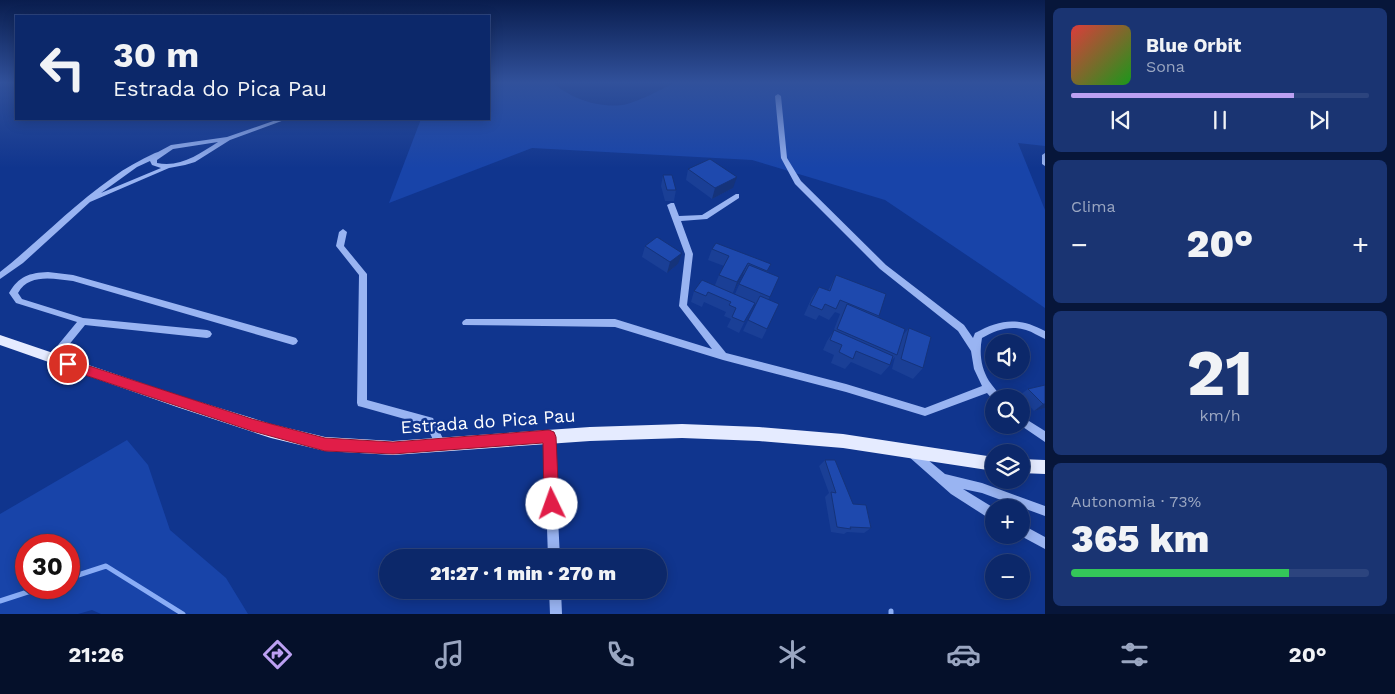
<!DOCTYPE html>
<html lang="pt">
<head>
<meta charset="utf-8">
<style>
  body { margin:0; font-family:"Work Sans",sans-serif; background:#1a3472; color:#f1f3f6; height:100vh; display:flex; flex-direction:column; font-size:19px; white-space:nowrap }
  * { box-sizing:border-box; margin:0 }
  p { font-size:16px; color:#9aa6c1 }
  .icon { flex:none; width:28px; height:28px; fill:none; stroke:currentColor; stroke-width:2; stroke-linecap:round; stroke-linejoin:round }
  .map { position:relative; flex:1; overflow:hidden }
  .panel { display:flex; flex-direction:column; gap:8px; padding:8px; background:#07163a; width:350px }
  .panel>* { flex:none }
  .top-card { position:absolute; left:15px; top:15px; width:475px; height:105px; border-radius:0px; box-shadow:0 2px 12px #0003,0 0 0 1px #2c447e; background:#0c286a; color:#f1f3f6; overflow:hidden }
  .tools { position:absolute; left:985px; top:334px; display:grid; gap:10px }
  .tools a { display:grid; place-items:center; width:45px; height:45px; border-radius:50%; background:#0c286a; box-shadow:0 2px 12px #0003,0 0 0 1px #2c447e; font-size:25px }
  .speed { position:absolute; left:15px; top:534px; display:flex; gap:10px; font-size:25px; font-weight:700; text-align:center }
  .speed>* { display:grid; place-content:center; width:65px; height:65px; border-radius:50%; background:#0c286a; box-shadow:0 2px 12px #0003,0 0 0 1px #2c447e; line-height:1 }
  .speed .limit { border:8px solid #d22; background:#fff; color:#111 }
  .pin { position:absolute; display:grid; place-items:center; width:42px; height:42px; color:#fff; margin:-21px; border:2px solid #fff; border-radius:50%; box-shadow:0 1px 5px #0007 }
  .me { position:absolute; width:55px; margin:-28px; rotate:357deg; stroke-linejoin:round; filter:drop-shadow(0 0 4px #0008) }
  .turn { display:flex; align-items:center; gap:18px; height:105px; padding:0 15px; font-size:22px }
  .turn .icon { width:65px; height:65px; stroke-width:2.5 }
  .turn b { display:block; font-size:35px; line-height:42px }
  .big { font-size:38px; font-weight:800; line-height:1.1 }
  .panel .card { flex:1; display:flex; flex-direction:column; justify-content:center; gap:8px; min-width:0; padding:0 18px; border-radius:8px; background:#1a3472 }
  .panel .dial { align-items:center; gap:0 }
  .dial b { font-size:65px; line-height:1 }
  .song { display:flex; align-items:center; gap:15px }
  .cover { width:60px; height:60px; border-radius:8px; background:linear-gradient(135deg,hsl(0 70% 55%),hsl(120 70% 35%)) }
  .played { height:5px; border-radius:2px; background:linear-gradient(90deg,#bca0f2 75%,#2c447e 75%) }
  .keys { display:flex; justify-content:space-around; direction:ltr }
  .heat { display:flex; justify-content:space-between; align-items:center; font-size:28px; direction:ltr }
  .charge { height:8px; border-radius:4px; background:linear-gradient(90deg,#34c759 73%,#2c447e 0) }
  .trip { position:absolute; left:379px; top:549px; width:288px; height:50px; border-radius:25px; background:#0c286a; box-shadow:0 2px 12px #0003,0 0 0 1px #2c447e; font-weight:800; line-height:50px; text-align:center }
  .dock { display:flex; height:80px; justify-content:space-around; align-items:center; background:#05102a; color:#9aa6c1 }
  .dock .icon { width:35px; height:35px }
  .dock .current { color:#bca0f2 }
  .dock b { font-size:22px; color:#f1f3f6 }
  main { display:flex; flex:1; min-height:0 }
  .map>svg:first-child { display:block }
</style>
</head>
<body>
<main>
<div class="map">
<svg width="1045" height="614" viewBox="0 0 1045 614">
  <rect width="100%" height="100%" fill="#10358e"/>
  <!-- green -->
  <path fill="#1844a9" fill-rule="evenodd" d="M489 82H552C570 98 597 108 622 105 634 104 664 88 676 82H1045V146L1018 143 1045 210V308L885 200 752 160 532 148 389 203 421 119H489Z
    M127 440 148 465 170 530 226 578 248 614H101L92 610 78 614H0V514ZM26 545H69V588H26Z"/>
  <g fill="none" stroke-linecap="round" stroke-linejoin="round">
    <!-- stream -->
    <path stroke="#8aadf6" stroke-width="5" d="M69 578 106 566 183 614
      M0 601 40 588
      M891 611V614"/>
    <!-- minor -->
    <path fill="#99b4f2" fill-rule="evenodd" d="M778 94 781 96 787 158 801 181 886 265 964 325 973 338 975 333C1001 319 1018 317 1045 331V339C1038 336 1033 332 1026 330 1010 325 996 330 982 338 979 353 981 368 989 381 993 387 998 392 1002 398H994V401L987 393 925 416 846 392 723 360 615 327 463 325 462 323 463 321 466 319H615L712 349 679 306 685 254 667 205 671 203H674L679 216 702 215 736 194H739V198L707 219 681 221 693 254 687 305 726 353 846 384 925 408 982 386 974 369 971 351 958 331 880 269 795 184 781 158 775 96Z
      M279 119H287L230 140 195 162 185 165 169 168 90 202 23 263 0 279V272C38 242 72 206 112 178 125 168 140 160 155 153L158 152 171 145 227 137ZM218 142C199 154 180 168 157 163V160L173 149ZM150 161 152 165 161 168 101 193 137 167Z
      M1045 153V166L1042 164V155Z
      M343 229 347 232 344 246 367 274V400L433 418 446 445 445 448 441 450 437 448 426 425 362 407 358 406 357 403 359 275 336 246 339 232Z
      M48 272 73 275 293 337 296 338 298 341 296 344 293 345 73 281C54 279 29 273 18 293L22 299 83 318 207 330 210 331 212 334 210 337 207 338 85 325 55 362 52 363 49 362 47 359 49 356 77 322 16 303 9 293C19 276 29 273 48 272Z
      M1021 416 1045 431V442L1020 425H1021Z
      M549 432 553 434 554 437 560 558H548L544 437 545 434Z
      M912 448 916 450 945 474 982 483 1045 506V516L982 493 963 489 994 508V521L990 519 951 494 908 456 907 453 908 450Z
      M1021 524 1045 537V549L1019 535H1021Z
      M549 590H561L562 614H550Z"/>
    <!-- major -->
    <path fill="#e5ebff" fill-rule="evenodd" d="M0 335 177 395 271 424 325 437 393 441 590 427 682 424 759 427 843 434 994 457V471L843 448 759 441 682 438 590 441 393 455 325 451 271 438 177 407 0 345Z
      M1021 459 1045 460V474L1021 473Z"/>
  </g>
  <!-- wall -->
  <path fill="#1a3f96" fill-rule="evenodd" d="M688 169 733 188 712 199 686 180Z
    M663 175 676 190 674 201H665L661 186Z
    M645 246 678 264 667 273 642 257Z
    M712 249 771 264 767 272 779 277 768 300 767 329 762 339 743 331 756 304 754 303 739 333 727 327 731 319 724 316 726 312 704 302 702 307 691 302 694 291 715 285 719 275 724 266 708 260ZM743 274H744L735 294 733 293Z
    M836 275 879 316 878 317 903 335 909 328 923 368 913 379 892 369 895 357 891 361 890 365 881 375 851 362 845 369 831 363 834 355 823 350 827 341 833 332 840 314 835 312 829 320 819 315 816 320 804 315 812 297 819 287 828 291Z
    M1045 385V408L1034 411 1020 395 1028 389Z
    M825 460 853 504 871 528 864 533 847 532 844 534 831 532 825 497 829 493 819 466Z"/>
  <!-- shaded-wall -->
  <path fill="#15337a" d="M737 177 733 188 712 199 715 188Z
    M682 253 678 264 667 273 670 262Z
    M748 263 743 274 733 293 737 282Z
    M1043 404H1045V408L1034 411Z"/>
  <!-- building -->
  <path fill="#1e49ae" stroke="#15337a" d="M710 159 737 177 715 188 688 169Z
    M663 175H672L676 190H667Z
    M657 237 682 253 670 262 645 246Z
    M716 243 771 264 767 271 748 263 737 282 719 275 729 256 712 249Z
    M749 265 779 277 770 297 739 284Z
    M836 275 886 294 879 316 840 300 836 309 825 304 822 310 810 305 819 287 830 291Z
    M702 280 755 303 744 322 732 317 736 308 729 305 731 302 708 292 706 296 694 291Z
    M760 296 779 304 767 329 748 320Z
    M847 304 905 329 897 355 837 329Z
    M909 328 931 337 923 368 901 359Z
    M834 330 893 356 890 365 856 351 853 359 839 352 842 345 830 340Z
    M1045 385V404H1043L1028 389Z
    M825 460H835L853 504 866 505 871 528 850 527 851 529 837 527 831 492 836 493Z"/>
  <!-- sky -->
  <linearGradient id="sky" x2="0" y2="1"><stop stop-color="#091d4e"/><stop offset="0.49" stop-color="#31519b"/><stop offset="1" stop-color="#31519b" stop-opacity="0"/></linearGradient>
  <rect width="1045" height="168" fill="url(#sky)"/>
  <!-- route -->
  <path fill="#e11d48" stroke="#92132f" d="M68 359 252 419 325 438 393 442 549 430 554 432 556 437 559 504 557 509 552 511 546 509 544 504 543 443 393 454 325 451 252 431 64 368 62 364 64 361Z"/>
  <g text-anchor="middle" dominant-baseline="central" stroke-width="5" stroke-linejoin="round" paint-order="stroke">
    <!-- street labels -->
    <g font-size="18" fill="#fff" stroke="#10358e">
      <text transform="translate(488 421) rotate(-4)">Estrada do Pica Pau</text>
    </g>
  </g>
</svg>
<div class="tools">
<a><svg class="icon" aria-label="sound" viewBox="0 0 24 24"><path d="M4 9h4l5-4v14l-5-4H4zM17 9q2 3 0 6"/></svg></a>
<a><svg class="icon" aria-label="search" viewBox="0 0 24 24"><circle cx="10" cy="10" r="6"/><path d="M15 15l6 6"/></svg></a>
<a><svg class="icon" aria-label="layers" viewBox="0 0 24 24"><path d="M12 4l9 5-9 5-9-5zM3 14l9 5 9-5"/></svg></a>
<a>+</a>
<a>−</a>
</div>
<div class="speed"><div class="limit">30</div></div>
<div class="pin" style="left:68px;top:364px;background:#d93025"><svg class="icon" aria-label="arrive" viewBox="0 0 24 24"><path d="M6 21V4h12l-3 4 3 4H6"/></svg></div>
<svg class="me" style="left:552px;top:504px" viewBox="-20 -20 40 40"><circle r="19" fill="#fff"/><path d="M0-13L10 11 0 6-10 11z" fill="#e11d48"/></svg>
<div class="trip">21:27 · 1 min · 270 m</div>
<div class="top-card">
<div class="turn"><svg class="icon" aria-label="left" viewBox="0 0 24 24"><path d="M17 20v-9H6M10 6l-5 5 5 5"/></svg><div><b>30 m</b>Estrada do Pica Pau</div></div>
</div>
</div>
<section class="panel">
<div class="card">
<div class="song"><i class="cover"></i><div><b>Blue Orbit</b><p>Sona</p></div></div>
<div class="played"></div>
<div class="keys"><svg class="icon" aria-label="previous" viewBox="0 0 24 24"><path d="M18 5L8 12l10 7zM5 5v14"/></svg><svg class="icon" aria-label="pause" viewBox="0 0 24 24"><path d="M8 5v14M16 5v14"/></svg><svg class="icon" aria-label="next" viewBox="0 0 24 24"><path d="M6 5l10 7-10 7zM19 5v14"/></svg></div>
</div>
<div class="card"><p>Clima</p>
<div class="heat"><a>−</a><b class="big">20°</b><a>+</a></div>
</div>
<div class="card dial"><b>21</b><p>km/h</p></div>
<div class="card"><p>Autonomia · 73%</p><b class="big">365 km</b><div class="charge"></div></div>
</section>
</main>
<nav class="dock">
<b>21:26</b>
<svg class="icon current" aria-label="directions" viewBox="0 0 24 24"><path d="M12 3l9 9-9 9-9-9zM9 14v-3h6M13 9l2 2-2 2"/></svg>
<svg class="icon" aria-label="music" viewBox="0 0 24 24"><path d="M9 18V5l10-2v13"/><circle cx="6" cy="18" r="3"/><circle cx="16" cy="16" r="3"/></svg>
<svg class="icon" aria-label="phone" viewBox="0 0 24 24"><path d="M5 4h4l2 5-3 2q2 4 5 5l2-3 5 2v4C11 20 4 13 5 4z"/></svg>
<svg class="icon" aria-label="climate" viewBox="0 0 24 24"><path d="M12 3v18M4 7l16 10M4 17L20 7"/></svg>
<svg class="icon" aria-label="car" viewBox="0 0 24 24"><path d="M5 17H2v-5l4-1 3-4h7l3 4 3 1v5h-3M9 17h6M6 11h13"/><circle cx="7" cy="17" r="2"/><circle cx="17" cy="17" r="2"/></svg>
<svg class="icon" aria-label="filters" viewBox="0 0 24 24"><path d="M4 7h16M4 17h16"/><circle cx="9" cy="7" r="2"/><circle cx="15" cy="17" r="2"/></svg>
<b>20°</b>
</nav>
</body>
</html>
